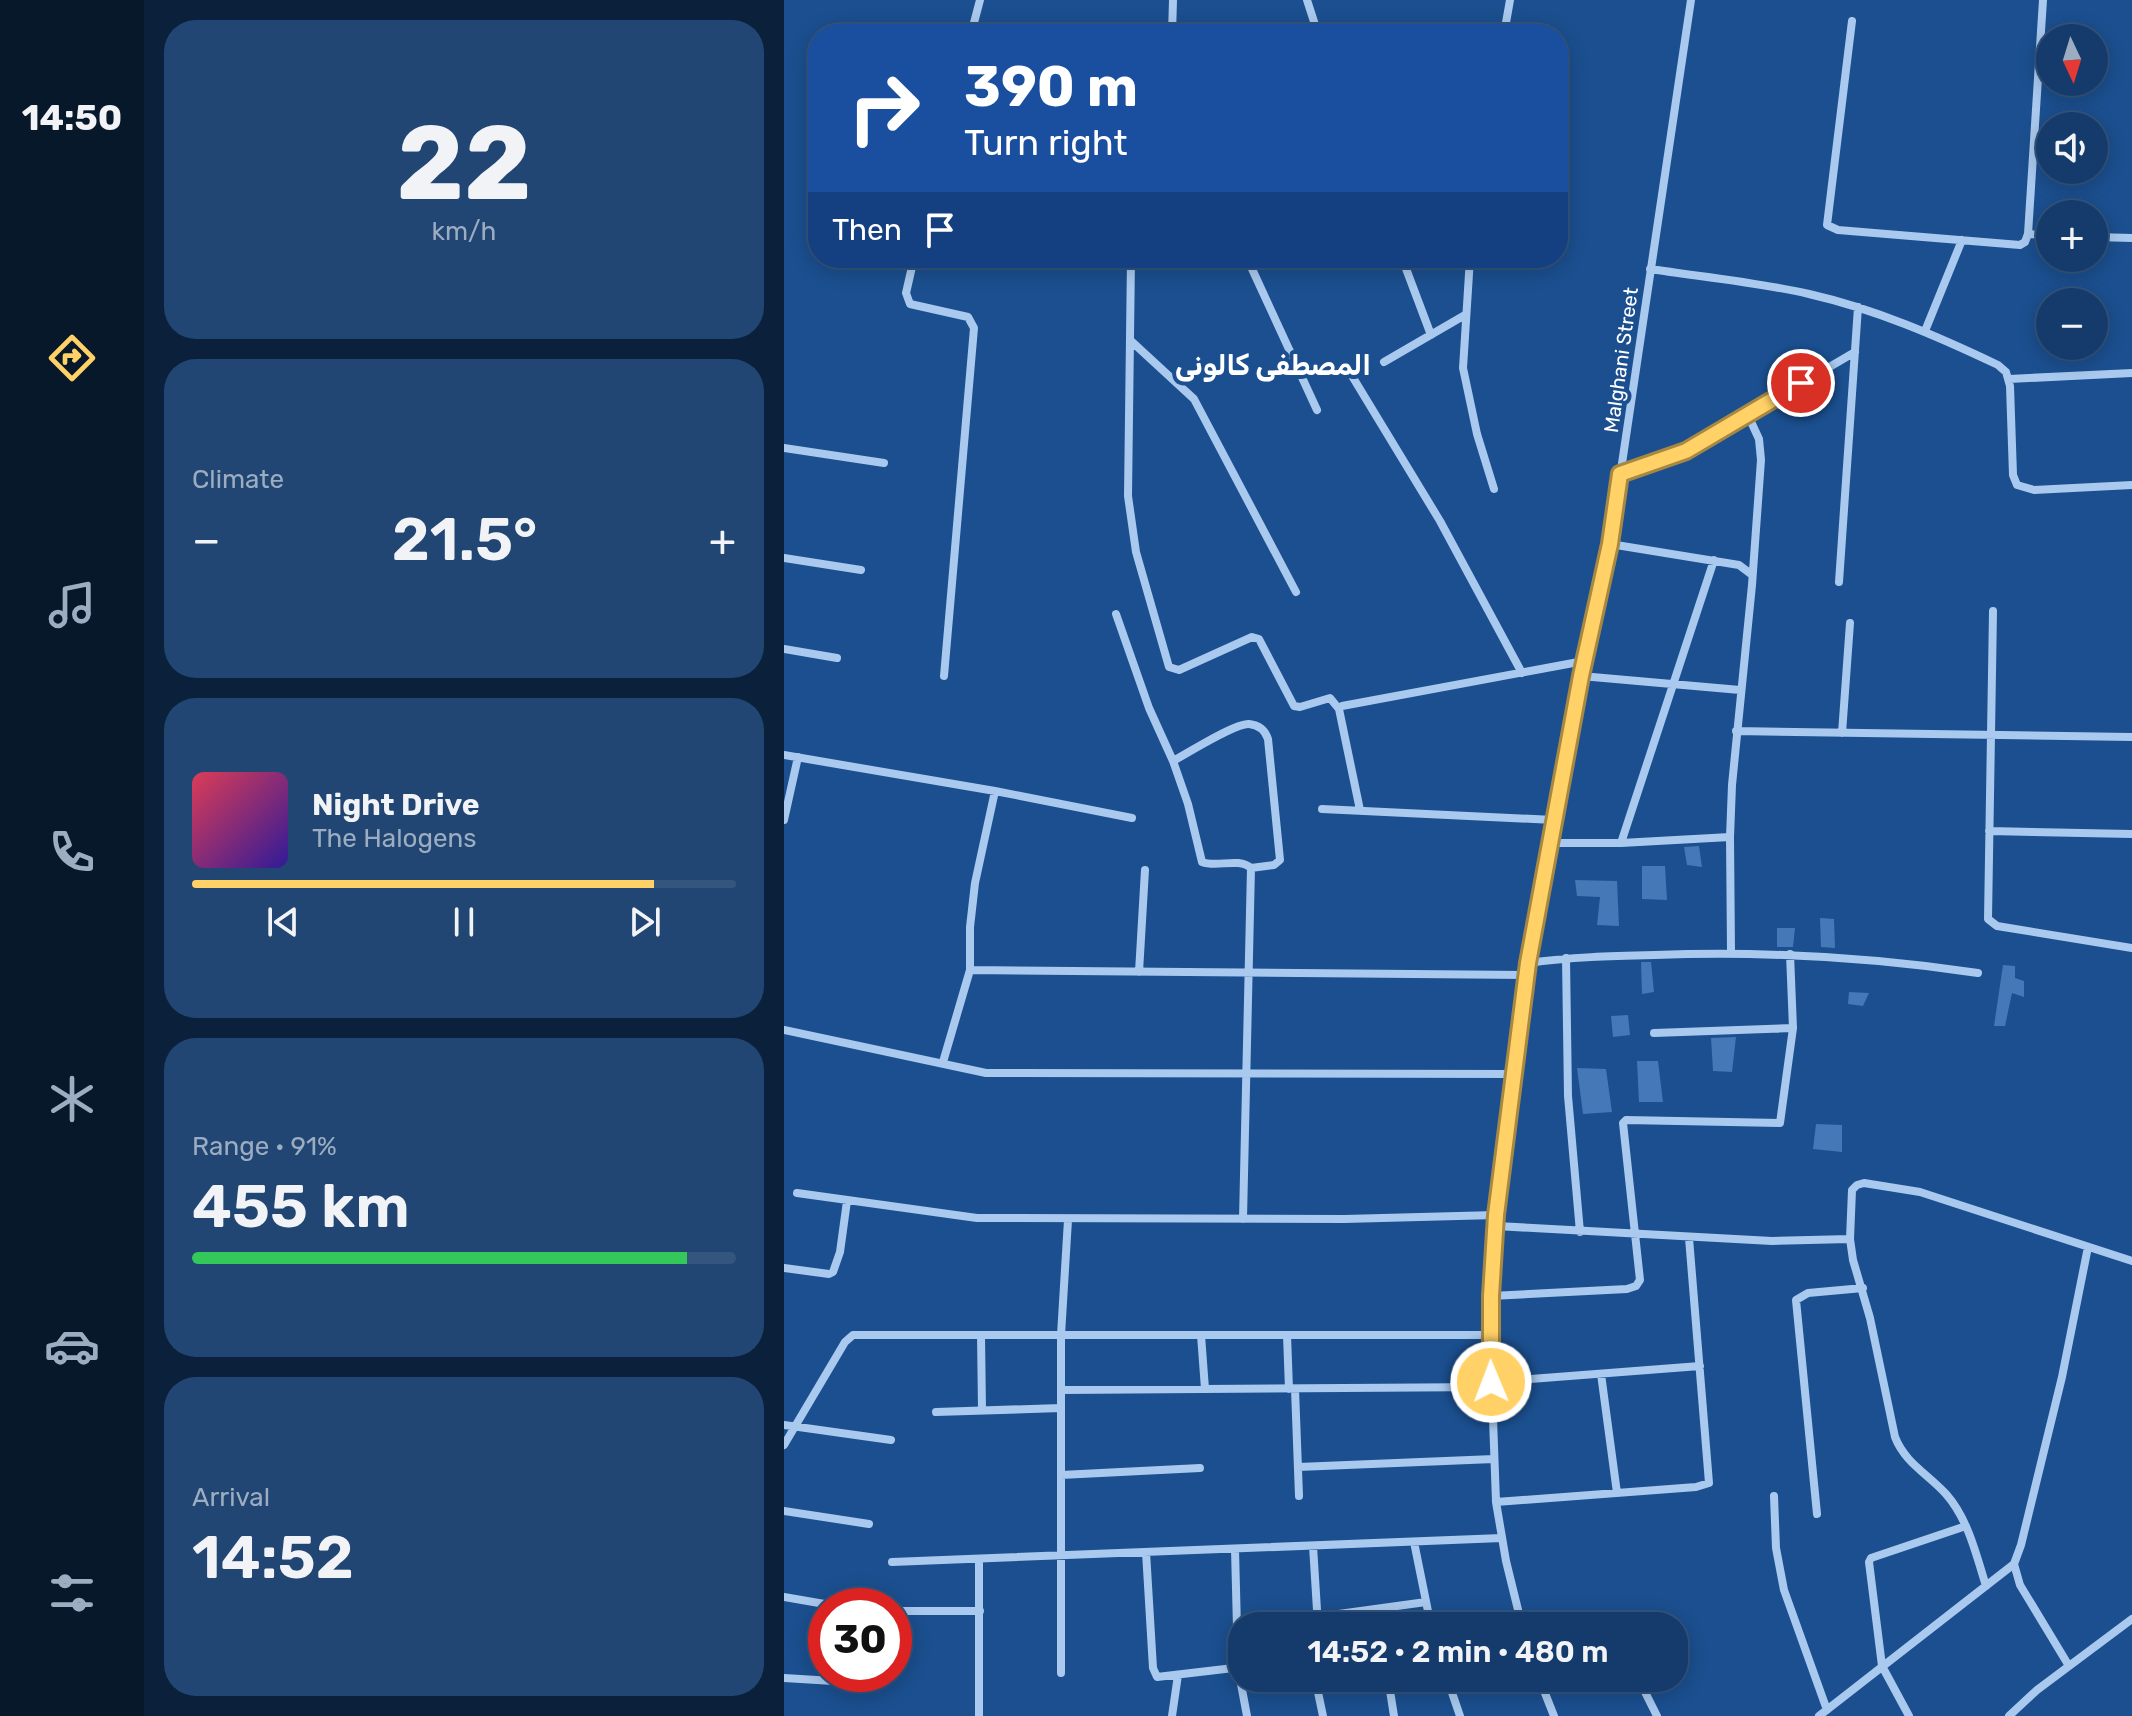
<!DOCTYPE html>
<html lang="en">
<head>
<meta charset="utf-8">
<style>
  body { margin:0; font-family:Rubik,"Noto Sans Arabic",sans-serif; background:#214673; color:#f1f3f6; height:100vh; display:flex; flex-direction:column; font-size:30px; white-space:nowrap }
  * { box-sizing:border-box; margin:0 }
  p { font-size:26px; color:#9dadc1 }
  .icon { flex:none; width:44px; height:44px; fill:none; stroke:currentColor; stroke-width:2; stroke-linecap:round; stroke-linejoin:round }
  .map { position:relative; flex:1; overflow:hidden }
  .sheet { display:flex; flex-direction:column; gap:20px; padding:20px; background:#0b203b; width:640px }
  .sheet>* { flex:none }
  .guide { position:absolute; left:24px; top:24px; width:760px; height:244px; border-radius:32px; box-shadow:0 4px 20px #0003,0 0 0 2px #33557e; background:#1a4fa0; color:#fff; overflow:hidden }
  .needle { width:52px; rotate:176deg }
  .fabs { position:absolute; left:1252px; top:24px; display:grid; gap:16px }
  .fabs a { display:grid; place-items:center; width:72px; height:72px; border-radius:50%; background:#143b6b; box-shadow:0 4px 20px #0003,0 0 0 2px #33557e; font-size:40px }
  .speed { position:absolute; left:24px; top:1588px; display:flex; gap:16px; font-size:40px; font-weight:700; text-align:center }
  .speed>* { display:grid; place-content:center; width:104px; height:104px; border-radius:50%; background:#143b6b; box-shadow:0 4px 20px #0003,0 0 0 2px #33557e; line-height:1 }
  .speed .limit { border:12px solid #d22; background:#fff; color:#111 }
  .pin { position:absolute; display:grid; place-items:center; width:68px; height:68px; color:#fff; margin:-34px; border:4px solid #fff; border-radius:50%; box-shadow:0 2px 8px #0007 }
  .me { position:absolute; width:88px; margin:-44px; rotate:359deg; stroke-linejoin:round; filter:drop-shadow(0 0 6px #0008) }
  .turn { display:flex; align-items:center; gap:28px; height:168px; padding:0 24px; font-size:36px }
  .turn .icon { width:104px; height:104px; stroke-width:2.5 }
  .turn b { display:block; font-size:56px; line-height:68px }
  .then { display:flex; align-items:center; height:76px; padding:0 24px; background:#0003; gap:16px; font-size:30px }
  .big { font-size:60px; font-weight:600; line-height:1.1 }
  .sheet .tile { flex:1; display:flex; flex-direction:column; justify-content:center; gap:12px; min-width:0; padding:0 28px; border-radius:32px; background:#214673 }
  .sheet .dial { align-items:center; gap:0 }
  .dial b { font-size:104px; line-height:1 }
  .song { display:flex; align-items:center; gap:24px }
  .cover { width:96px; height:96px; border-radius:12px; background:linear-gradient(135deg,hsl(350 70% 55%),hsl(250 70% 35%)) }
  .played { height:8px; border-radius:4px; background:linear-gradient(90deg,#ffd166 85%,#33557e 85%) }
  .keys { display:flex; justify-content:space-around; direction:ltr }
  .heat { display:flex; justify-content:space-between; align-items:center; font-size:44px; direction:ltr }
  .charge { height:12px; border-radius:6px; background:linear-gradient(90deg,#34c759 91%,#33557e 0) }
  .trip { position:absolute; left:444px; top:1612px; width:460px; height:80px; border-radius:32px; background:#143b6b; box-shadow:0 4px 20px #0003,0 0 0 2px #33557e; font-weight:600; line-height:80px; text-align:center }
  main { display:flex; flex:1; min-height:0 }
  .dock { display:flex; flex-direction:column; width:144px; justify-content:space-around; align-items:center; background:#08182b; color:#9dadc1 }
  .dock .icon { width:56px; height:56px }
  .dock .selected { color:#ffd166 }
  .dock b { font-size:36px; color:#f1f3f6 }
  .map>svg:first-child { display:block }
</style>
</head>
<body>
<main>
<nav class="dock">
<b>14:50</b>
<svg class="icon selected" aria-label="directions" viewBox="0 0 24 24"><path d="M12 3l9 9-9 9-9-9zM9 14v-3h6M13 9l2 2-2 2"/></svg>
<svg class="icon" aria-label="music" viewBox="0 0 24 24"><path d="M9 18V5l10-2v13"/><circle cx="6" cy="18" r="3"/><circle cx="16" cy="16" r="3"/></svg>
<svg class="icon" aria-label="phone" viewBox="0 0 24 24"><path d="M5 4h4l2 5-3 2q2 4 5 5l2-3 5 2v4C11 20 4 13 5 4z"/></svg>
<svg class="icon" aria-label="climate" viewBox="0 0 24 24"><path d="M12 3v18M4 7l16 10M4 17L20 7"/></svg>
<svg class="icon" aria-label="car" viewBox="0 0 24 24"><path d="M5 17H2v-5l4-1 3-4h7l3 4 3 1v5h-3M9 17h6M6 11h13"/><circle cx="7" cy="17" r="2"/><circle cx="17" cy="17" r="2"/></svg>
<svg class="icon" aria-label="filters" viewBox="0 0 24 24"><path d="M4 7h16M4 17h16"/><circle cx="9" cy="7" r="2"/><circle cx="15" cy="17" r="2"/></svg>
</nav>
<section class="sheet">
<div class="tile dial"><b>22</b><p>km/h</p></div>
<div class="tile"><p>Climate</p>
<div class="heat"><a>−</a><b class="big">21.5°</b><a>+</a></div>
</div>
<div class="tile">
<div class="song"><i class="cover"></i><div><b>Night Drive</b><p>The Halogens</p></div></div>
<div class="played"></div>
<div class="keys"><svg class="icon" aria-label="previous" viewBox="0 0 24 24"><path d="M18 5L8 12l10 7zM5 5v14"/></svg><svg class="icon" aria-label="pause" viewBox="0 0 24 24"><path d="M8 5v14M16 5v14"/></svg><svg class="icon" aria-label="next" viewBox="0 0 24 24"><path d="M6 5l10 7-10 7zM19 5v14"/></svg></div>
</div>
<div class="tile"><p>Range · 91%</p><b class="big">455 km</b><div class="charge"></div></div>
<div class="tile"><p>Arrival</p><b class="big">14:52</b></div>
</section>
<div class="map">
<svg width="1348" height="1716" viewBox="0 0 1348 1716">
  <rect width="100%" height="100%" fill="#1b4f8f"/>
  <!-- building -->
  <path fill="#4478b7" d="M915 846 918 867 903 865 900 847Z
    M858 866H881L883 900 858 899Z
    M791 880 833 881 835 926 813 925 816 897 793 896Z
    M1036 918 1050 919 1051 948 1037 947Z
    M993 928H1011L1009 947H993Z
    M857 962H867L870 992 858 994Z
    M1219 965 1231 966V978L1240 981V997L1228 993 1221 1026H1210Z
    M1065 992 1085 993 1079 1006 1064 1004Z
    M844 1015 846 1035 829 1037 827 1016Z
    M952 1037 948 1072 929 1071 927 1038Z
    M853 1061H874L879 1102H855Z
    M793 1068 822 1069 828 1112 799 1114Z
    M1032 1124 1058 1125V1152L1029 1149Z"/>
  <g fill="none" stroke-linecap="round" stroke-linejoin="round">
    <!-- street -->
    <path stroke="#a9c9ee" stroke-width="8" d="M523 0 534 34
      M1068 21 1043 225 1054 230 1236 245 1241 242 1244 234 1259 0
      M187 34 196 0
      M388 34 389 0
      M720 34 726 0
      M1244 234 1266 235
      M1310 237 1348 238
      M130 258 122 293 126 304 184 317 190 328 160 676
      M347 258 344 496 352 552 385 667 395 670 468 637 475 639 510 706 516 707 546 698 555 709 576 810
      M463 258 533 410
      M618 258 647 335
      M686 258 679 368 693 434 710 489
      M866 269C919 277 973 282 1025 294 1091 309 1153 336 1214 365L1222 372 1226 386 1229 475 1233 485 1250 490 1348 485
      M1141 331 1178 240
      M346 340 410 399 512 592
      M600 362 681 315
      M565 371 656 521 738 673
      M1225 379 1348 373
      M0 448 100 463
      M836 474 902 451 1071 352
      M826 544 955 565 967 574
      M0 558 77 570
      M1055 582 1074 307
      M1209 611 1204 919 1213 926 1348 948
      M332 614 365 708 389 761 404 804 418 862C433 868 454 857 467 868L459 1219
      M0 649 53 658
      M797 676 956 690
      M555 709 558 706 800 661
      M952 731 1348 737
      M1058 733 1066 623
      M0 755 211 791 348 818
      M389 761C404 753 451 723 465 724 475 725 481 730 484 739L496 860 490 865 467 868
      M538 809 770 820
      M0 820 14 757
      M1205 831 1348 834
      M767 843H837L946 837
      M837 843 930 560
      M947 952 946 837 948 785 968 585 977 460 975 439 963 413
      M782 958 784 1096 796 1232
      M744 963C786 957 828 956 871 955 980 951 1086 957 1194 973
      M186 970 742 975
      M355 972 361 870
      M0 1030 202 1073 730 1074
      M870 1033 1009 1028
      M159 1062 186 970V927L191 883 211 791
      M13 1193 193 1218 560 1219 712 1215
      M712 1226 988 1241 1066 1239
      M0 1268 45 1274 49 1272 56 1252 63 1201
      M707 1296 843 1289 852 1286 856 1280 839 1123 842 1120 996 1123 1009 1028 1006 954
      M197 1335 198 1410
      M417 1335 421 1389
      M503 1335 505 1389
      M817 1374 833 1493
      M707 1382 916 1366
      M511 1389 515 1496
      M277 1390 707 1387
      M152 1412 277 1408
      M0 1425 107 1440
      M0 1445 61 1342 69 1335H706
      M514 1467 710 1459
      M277 1475 416 1468
      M990 1496 992 1548 1000 1590 1043 1710
      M712 1502 912 1487 925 1483 905 1238
      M0 1511 85 1524
      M1033 1514 1012 1300 1024 1293 1079 1288
      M630 1542 647 1626
      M529 1546 534 1626
      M451 1549 454 1668 463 1716
      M362 1552 369 1668 373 1677 458 1667
      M195 1560V1716
      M108 1562 718 1538
      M1202 1586C1192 1554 1184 1519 1162 1494 1144 1474 1121 1463 1111 1437L1086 1318 1069 1260 1066 1239 1068 1190 1073 1185 1080 1183 1136 1192 1348 1261
      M0 1597 52 1606
      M110 1611H196
      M533 1617 642 1602
      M738 1626 722 1561 712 1502 706 1335 712 1215 744 963 797 676 826 544 907 0
      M1285 1666 1236 1585 1230 1564 1237 1545 1278 1377 1304 1247
      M277 1673V1335L284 1220
      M0 1678 66 1682
      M531 1678 539 1716
      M604 1678 610 1716
      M663 1678 676 1716
      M755 1678 770 1716
      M854 1678 873 1716
      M388 1716 394 1675
      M1035 1716 1230 1564
      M1125 1716 1098 1666 1085 1562 1087 1558 1182 1526
      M1225 1716 1253 1690 1348 1619"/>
  </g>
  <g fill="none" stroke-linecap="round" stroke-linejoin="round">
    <defs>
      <path id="route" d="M707 1382V1296L712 1215 744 963 797 676 826 544 836 474 902 451 1017 383"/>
    </defs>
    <!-- route casing -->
    <use href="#route" stroke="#a68842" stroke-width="20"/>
    <!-- route -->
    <use href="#route" stroke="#ffd166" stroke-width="14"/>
  </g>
  <g text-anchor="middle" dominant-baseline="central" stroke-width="8" stroke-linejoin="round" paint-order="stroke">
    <!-- street labels -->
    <g font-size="20" fill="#fff" stroke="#1b4f8f">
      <text transform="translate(837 360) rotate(-82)">Malghani Street</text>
    </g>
    <!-- district labels -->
    <g font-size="28" font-weight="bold" fill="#fff" stroke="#1b4f8f">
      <text x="489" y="365">المصطفی کالونی</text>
    </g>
  </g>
</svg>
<div class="fabs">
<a><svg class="needle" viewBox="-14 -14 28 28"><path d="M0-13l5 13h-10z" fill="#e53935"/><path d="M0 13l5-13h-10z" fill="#9dadc1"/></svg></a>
<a><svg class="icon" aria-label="sound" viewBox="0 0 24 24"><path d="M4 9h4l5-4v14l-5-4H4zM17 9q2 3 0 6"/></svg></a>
<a>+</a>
<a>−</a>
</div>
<div class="speed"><div class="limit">30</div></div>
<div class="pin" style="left:1017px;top:383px;background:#d93025"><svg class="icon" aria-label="arrive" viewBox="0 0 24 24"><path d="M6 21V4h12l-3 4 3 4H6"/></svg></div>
<svg class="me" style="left:707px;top:1382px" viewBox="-20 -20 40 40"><circle r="17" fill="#ffd166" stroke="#fff" stroke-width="3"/><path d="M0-11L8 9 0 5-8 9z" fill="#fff"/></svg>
<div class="trip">14:52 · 2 min · 480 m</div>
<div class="guide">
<div class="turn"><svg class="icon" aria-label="right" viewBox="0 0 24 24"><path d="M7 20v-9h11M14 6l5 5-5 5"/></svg><div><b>390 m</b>Turn right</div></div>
<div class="then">Then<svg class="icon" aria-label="arrive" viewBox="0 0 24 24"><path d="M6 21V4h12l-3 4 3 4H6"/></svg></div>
</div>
</div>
</main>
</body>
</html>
